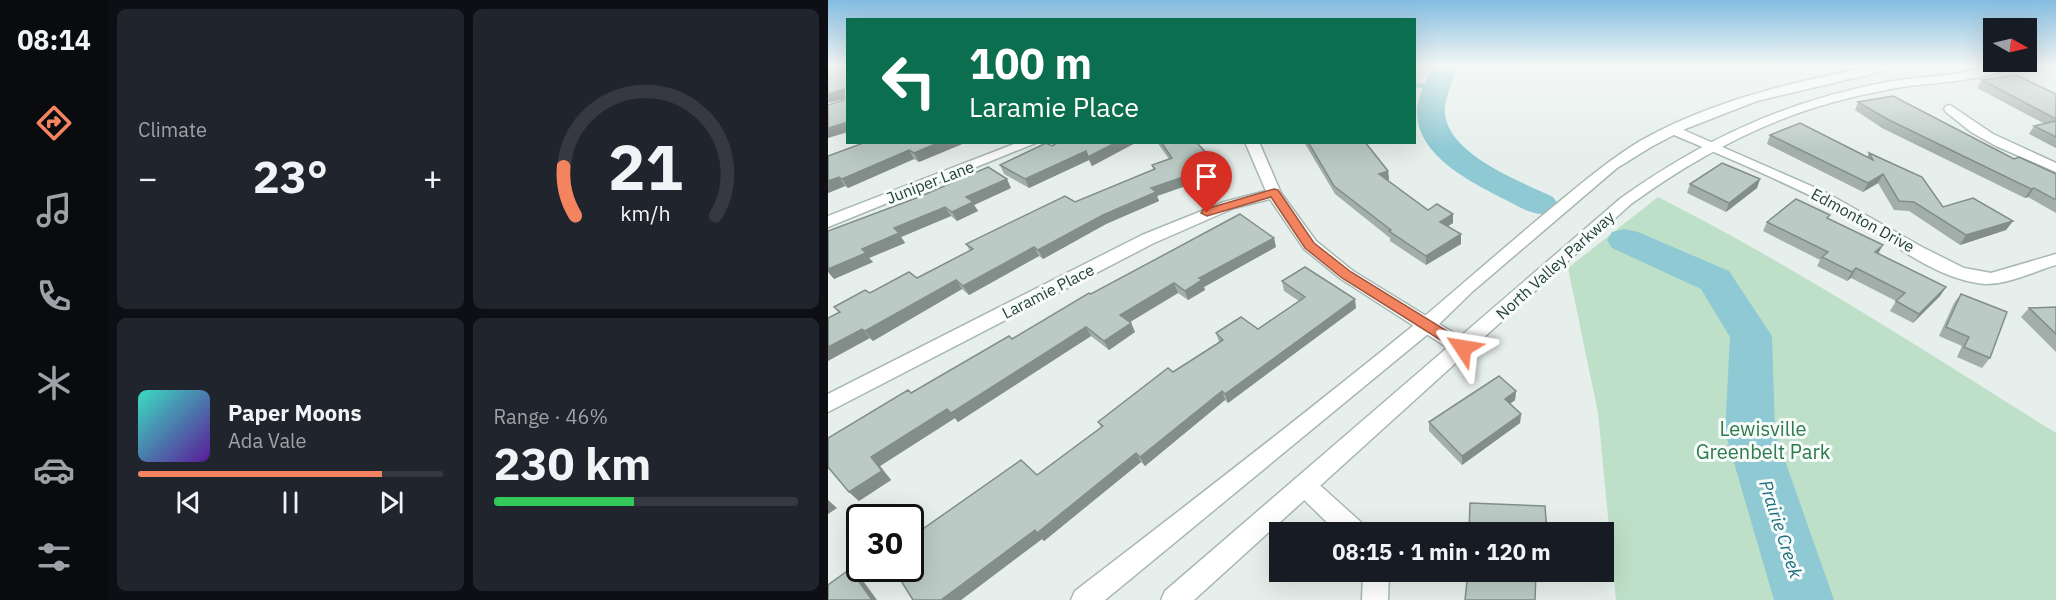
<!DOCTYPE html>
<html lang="en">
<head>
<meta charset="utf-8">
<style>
  body { margin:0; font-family:"IBM Plex Sans",sans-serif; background:#20242c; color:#f1f3f6; height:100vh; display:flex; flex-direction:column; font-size:22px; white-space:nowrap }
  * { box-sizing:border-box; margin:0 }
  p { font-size:20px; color:#9ea1a6 }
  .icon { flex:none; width:33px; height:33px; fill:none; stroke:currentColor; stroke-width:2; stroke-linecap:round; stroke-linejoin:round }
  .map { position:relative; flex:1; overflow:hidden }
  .side { display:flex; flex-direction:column; gap:9px; padding:9px; background:#0d0f14; width:720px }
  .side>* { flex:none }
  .top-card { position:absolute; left:18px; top:18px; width:570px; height:126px; border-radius:0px; box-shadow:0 6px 24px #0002; background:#0b6e4f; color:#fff; overflow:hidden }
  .needle { width:39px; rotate:98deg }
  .buttons { position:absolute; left:1155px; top:18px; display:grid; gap:12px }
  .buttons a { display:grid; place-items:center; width:54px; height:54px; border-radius:0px; background:#171b24; box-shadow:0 6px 24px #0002; font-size:30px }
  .speed { position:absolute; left:18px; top:504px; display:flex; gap:12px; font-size:30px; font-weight:700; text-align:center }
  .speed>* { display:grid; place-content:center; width:78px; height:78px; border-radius:50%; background:#171b24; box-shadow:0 6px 24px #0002; line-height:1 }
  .speed .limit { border:3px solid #111; border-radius:9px; background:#fff; color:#111 }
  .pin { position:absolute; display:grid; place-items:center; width:51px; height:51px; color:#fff; margin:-62px -26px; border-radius:50% 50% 50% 0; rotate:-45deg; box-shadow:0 0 6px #0007 }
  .pin .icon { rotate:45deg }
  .me { position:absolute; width:66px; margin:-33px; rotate:303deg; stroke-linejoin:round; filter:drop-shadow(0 0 4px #0008) }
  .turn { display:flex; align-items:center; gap:21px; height:126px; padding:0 24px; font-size:27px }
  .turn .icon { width:78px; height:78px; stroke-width:2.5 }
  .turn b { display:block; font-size:42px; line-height:51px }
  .big { font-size:45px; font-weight:700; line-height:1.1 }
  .side .tile { flex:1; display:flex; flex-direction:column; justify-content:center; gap:9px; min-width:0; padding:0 21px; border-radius:9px; background:#20242c }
  .side .dial { align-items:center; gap:0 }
  .dial svg { height:156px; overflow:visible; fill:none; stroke:#363941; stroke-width:7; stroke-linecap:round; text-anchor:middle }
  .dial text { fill:#f1f3f6; stroke:none }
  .song { display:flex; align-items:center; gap:18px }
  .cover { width:72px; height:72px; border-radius:9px; background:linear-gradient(135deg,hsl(170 70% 55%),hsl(270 70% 35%)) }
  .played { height:6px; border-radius:3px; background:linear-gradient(90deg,#f4845f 80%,#363941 80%) }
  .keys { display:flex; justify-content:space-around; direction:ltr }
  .heat { display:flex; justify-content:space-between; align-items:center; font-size:33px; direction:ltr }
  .charge { height:9px; border-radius:4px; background:linear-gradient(90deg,#34c759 46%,#363941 0) }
  .side .tiles { flex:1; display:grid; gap:9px; grid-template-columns:repeat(2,1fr) }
  .trip { position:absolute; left:441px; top:522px; width:345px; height:60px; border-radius:0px; background:#171b24; box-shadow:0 6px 24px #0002; font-weight:700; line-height:60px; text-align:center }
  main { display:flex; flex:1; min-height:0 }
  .dock { display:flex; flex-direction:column; width:108px; justify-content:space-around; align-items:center; background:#090b0e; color:#9ea1a6 }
  .dock .icon { width:42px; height:42px }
  .dock .selected { color:#f4845f }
  .dock b { font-size:27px; color:#f1f3f6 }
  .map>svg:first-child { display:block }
</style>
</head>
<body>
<main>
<nav class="dock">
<b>08:14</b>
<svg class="icon selected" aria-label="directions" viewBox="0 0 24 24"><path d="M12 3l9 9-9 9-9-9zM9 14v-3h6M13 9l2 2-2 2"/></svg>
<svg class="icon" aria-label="music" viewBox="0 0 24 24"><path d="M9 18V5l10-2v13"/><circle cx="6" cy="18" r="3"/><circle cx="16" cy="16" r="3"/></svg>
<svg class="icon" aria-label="phone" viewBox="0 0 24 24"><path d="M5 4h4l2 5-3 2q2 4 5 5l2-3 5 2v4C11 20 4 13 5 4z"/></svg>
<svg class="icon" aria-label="climate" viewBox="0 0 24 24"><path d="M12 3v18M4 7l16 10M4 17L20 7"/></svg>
<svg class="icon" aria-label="car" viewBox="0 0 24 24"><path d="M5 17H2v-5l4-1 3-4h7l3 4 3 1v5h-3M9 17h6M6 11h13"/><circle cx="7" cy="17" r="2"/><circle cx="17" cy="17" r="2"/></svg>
<svg class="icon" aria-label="filters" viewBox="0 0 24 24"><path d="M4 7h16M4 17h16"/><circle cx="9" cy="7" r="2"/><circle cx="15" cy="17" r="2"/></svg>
</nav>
<section class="side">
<div class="tiles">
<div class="tile"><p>Climate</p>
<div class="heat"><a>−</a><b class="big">23°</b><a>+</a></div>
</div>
<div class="tile dial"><svg viewBox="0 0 100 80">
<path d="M14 69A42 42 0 1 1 86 69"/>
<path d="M14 69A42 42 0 0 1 8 44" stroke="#f4845f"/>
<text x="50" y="56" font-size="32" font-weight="700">21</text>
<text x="50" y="72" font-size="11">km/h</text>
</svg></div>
<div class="tile">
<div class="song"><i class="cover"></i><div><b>Paper Moons</b><p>Ada Vale</p></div></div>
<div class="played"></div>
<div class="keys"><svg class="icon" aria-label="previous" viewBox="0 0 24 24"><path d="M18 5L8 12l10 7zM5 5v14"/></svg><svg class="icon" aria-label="pause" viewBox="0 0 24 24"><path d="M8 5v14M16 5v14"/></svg><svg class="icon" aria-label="next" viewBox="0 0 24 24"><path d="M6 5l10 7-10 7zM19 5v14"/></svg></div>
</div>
<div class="tile"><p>Range · 46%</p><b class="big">230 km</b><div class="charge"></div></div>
</div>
</section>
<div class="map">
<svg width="1228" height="600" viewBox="0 0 1228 600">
  <rect width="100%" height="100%" fill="#e6efeb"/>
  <!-- green -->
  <path fill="#bfe0c8" d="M830 197C968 267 1097 351 1228 433V600H788L770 413 740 268Z"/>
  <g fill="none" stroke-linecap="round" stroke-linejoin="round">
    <!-- stream -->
    <path stroke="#8ec9d4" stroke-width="4.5" d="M586 85 610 87"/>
    <!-- river -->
    <path fill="#8ec9d4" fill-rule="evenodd" d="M605 65H630C626 80 615 99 617 115 623 156 692 181 725 197L730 204 725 211C721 212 716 214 712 214 700 213 688 205 678 200 645 183 590 157 589 113 588 97 600 80 605 65Z
      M797 229 810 232 901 271 944 336 947 432 1006 600H946L897 432 902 337 873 289 784 248 779 240 784 232Z"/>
    <defs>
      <path id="minor" d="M1122 105 1165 134 1228 163V172L1168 146 1143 132 1118 112 1116 109 1118 106Z
        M844 125 997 192 1094 247 1136 268 1163 273 1228 254V265C1204 272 1174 288 1149 283 1098 275 1050 231 1005 207 951 179 895 156 839 132L837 129Z
        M191 142H210L0 227V216Z
        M417 142H431L453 193 488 241 525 271 642 343 645 348 642 353 635 355 628 353 513 279 476 249 442 199 406 208 326 243 0 412V394L314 235 396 202 438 191Z
        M477 476 485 479 535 524 538 532H509L469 493 465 486 469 479Z
        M535 572H561L560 600H534Z"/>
      <path id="tertiary" d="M1055 65H1081L929 101 857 129 823 147 789 168 645 291 606 329 277 600H243L247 591C363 502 478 413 591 321 636 283 680 244 726 206 754 183 781 160 812 141 886 99 972 80 1055 65Z
        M1168 65H1186C1167 80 1101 83 1074 87 1058 90 1041 93 1025 97 943 116 871 155 803 204L366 600H333L337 591 793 198C876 139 958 101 1059 82 1095 76 1132 76 1168 65Z"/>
    </defs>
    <!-- minor casing -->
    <use href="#minor" stroke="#a8b8b2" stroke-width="3"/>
    <!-- tertiary casing -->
    <use href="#tertiary" stroke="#a8b8b2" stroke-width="3"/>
    <!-- minor -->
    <use href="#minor" fill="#fff" fill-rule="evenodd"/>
    <!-- tertiary -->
    <use href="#tertiary" fill="#fff" fill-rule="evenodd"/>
  </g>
  <!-- wall -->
  <path fill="#a1aea9" d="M1154 80 1228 94V148L1201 134 1206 126 1217 124 1149 88Z
    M1030 102 1228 174V213L1200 197 1197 198 1054 128 1027 110Z
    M942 135 1039 157 1041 153 1115 207 1185 221 1178 230 1132 245 1081 211 1066 210 1050 183 1035 192 939 144Z
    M38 142H139L91 162 86 159 20 188 17 186 0 193Z
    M231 142H309L264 166 261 160 201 188 176 174 172 165Z
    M329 142H372L369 143 392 174 329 196 331 201 278 224 215 259 211 256 141 295 134 289 45 341 10 312 6 307 42 293 89 278 142 251 138 244 247 202 325 169 324 165 341 159Z
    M476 142H537L560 171 561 180H560L600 210 625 214V223L620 226 633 234V244L598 265 562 241V238L507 194Z
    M932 179 929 188 898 212 859 193 862 184Z
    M183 188 146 205 150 211 129 221 123 216 73 237 77 243 41 258 45 262 6 279 0 231Z
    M1000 219 1050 253 1118 287 1112 296 1085 323 1062 311 1068 301 1023 278 1019 281 989 266 992 260 935 231 939 222Z
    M448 247 376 287 377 290 360 300 350 293 302 322 303 323 307 332 281 350 263 336 130 422 127 418 52 466 63 480 31 501 21 492 83 393 184 339 263 294Z
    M454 281 528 308 400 403 397 400 317 466 313 462 216 541 214 539 133 600 209 475 273 427 270 422 391 342 388 333 430 329 471 301 456 291Z
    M1133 294 1162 358 1154 368 1129 357 1134 346 1111 336 1126 303Z
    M1228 307V352L1193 317 1201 308Z
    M688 391 687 400 682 404 693 414 692 423 634 465 601 431V422Z"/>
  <!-- shaded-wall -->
  <path fill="#838d89" d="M16 89 20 98 0 103V94Z
    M20 122V132L0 138V128Z
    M112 142H139L91 162 86 153Z
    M289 142H309L264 166 260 157Z
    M81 150 86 159 20 188 14 179Z
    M258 151 261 160 201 188 197 179Z
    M390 165 392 174 329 196 331 201 278 224 215 259 210 250 323 188Z
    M560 171 561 180 551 183V174Z
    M1055 174 1050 183 1035 192 1040 183Z
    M11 177 17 186 0 193V181Z
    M179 179 183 188 146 205 150 211 129 221 124 212 138 197Z
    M932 179 929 188 898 212 901 203Z
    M1206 188 1200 197 1197 198 1203 189Z
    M117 207 123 216 73 237 77 243 41 258 45 262 6 279 0 272V269L66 228Z
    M625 214V223L612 231V222Z
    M1185 221 1178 230 1132 245 1138 235Z
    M633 234V244L598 265V256Z
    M446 238 448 247 376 287 377 290 360 300 357 291 371 278Z
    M1055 245 1050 254 1047 252Z
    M206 247 211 256 141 295 135 286Z
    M1028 268 1023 278 1019 281 1024 272Z
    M128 280 134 289 45 341 37 331Z
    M346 283 350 293 297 325 292 315Z
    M1118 287 1112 296 1085 323 1091 314Z
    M527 299 528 308 400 403 397 394Z
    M303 323 307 332 281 350 276 341Z
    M258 327 263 336 130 422 123 413Z
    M34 329 42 338 0 361V347Z
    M394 391 397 400 317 466 312 457Z
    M688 391 687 400 676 408 677 399Z
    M119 409 127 418 52 466 63 480 31 501 21 492 43 457Z
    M693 414 692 423 634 465V456Z
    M308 453 313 462 216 541 209 533Z
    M0 500 9 508 0 514Z
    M207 530 214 539 133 600H113Z
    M22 569 33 578 49 600H44Z"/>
  <!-- building -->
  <path fill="#bbcac4" stroke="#838d89" stroke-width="1.5" d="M0 65H20V122L0 128V105L16 100V89L0 94Z
    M1188 75 1228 94V119L1154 80Z
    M1065 96 1186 159 1191 157 1228 174V200L1206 188 1203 189 1059 119 1030 102Z
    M1228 121V137L1206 126Z
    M972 123 1045 160 1041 153 1094 177 1115 207 1145 198 1185 221 1138 235 1086 202 1071 201 1055 174 1040 183 942 135Z
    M38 142H112L86 153 81 150 14 179 11 177 0 181V156Z
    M231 142H289L260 157 258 151 197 179 172 165 218 143 224 146Z
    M333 142H368L390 165 323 188 328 192 275 215 210 250 206 247 135 286 128 280 37 331 34 329 0 347V318L12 312 6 307 37 290 42 293 81 272 89 278 145 249 138 244 237 196 247 202 327 169 324 165 344 158Z
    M480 142H537L560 171 551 174 600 210 609 204 625 214 612 222 633 234 598 256 561 231 563 230 506 186Z
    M894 163 932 179 901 203 862 184Z
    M160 167 179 179 138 197 145 202 124 212 117 207 66 228 71 233 34 249 38 253 0 269V231L91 197Z
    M968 199 1002 215 999 218 1055 245 1047 252 1118 287 1091 314 1068 301 1077 293 1028 268 1024 272 994 257 1000 252 939 222Z
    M412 214 446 238 371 278 374 280 357 291 346 283 292 315 303 323 276 341 258 327 123 413 119 409 43 457 54 471 21 492 0 467V438L80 390 83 393 181 336 184 339 261 293 263 294Z
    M477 267 527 299 397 394 394 391 312 457 308 453 209 533 207 530 113 600H85L65 568H82V538L193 460 209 475 275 426 270 422 340 368 345 372 395 340 388 333 413 317 430 329 477 297 454 281Z
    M1133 294 1179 312 1162 358 1136 347 1141 337 1118 327Z
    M1228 307V334L1201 308Z
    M671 376 688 391 677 399 693 414 634 456 601 422Z
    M642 503 717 506 719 532H641Z
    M22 569 44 600H0V585Z
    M640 572H708L707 600H637Z"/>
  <!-- sky -->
  <linearGradient id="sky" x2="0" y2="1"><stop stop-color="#84bce0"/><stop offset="0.44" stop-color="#f4f8f6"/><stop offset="1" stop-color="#f4f8f6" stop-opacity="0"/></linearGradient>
  <rect width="1228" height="149" fill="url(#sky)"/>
  <!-- route -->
  <path fill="#f4845f" stroke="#9f563e" stroke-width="1.5" d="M446 189 450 190 486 243 523 272 640 344 642 348 640 351H630L514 278 477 248 443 197 379 216 373 213 375 210Z"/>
  <g text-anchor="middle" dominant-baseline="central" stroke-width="6" stroke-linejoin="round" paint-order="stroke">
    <!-- street labels -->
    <g font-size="16" fill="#24423a" stroke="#f7fbf9">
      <text transform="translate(102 182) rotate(-21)">Juniper Lane</text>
      <text transform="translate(1035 220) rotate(29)">Edmonton Drive</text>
      <text transform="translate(727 265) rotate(-42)">North Valley Parkway</text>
      <text transform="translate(220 291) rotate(-27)">Laramie Place</text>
    </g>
    <!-- water labels -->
    <g font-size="18" font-style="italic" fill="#1c6f80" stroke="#f7fbf9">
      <text transform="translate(953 529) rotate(72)">Prairie Creek</text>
    </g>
    <!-- near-park labels -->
    <g font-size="20" fill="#2d7a4b" stroke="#f7fbf9">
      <text x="935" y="428">Lewisville<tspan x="935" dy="23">Greenbelt Park</tspan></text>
    </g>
  </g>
</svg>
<div class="buttons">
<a><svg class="needle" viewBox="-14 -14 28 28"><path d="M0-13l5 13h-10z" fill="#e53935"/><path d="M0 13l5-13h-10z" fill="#9ea1a6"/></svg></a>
</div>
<div class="speed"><div class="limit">30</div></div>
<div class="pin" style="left:379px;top:213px;background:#d93025"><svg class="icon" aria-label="arrive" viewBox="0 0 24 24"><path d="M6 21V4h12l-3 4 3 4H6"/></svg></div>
<svg class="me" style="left:635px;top:348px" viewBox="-20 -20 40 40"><path d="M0-17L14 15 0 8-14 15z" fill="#f4845f" stroke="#fff" stroke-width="4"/></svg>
<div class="trip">08:15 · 1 min · 120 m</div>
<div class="top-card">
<div class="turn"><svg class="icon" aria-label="left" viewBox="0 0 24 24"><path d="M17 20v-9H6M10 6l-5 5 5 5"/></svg><div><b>100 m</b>Laramie Place</div></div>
</div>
</div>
</main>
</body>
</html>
